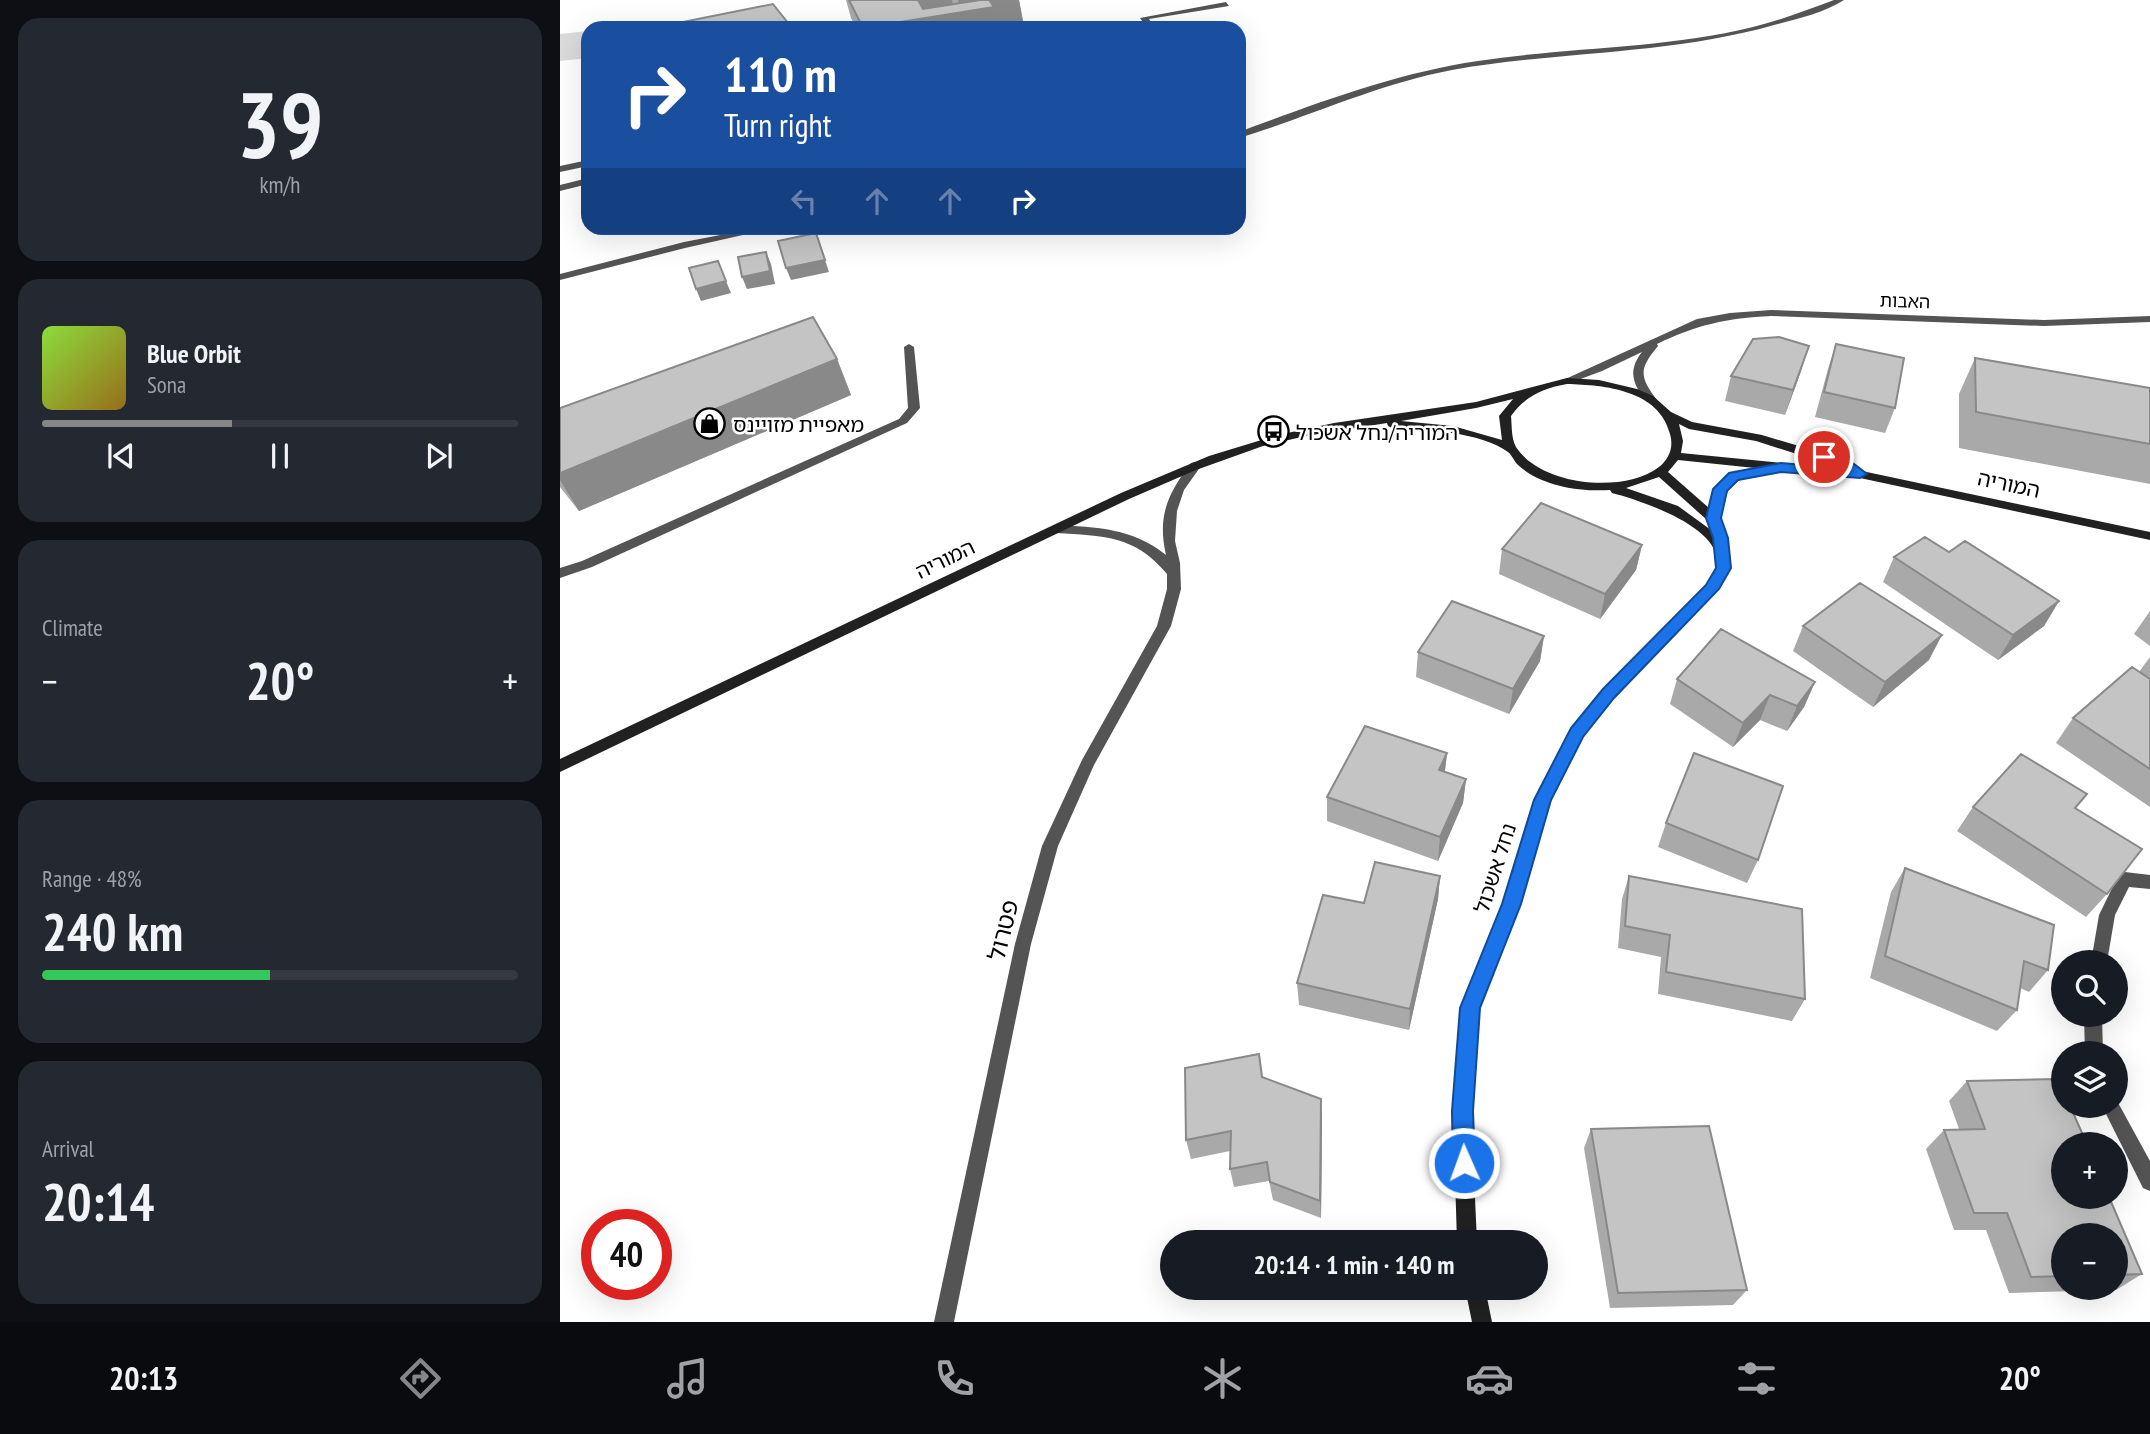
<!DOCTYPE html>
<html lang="en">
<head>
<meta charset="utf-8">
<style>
  body { margin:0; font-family:"PT Sans Narrow","Noto Sans Hebrew",sans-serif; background:#242831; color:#f1f3f6; height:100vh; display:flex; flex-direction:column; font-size:26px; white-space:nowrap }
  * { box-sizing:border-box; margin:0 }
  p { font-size:23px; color:#9ea1a6 }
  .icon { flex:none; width:38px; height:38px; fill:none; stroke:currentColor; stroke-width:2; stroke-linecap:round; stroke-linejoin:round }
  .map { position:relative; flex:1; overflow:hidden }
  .sheet { display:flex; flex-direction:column; gap:18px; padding:18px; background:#0d0f14; width:560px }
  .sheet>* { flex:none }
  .guide { position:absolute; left:21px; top:21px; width:665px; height:214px; border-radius:21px; box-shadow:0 7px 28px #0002; background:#1a4fa0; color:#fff; overflow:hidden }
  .controls { position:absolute; left:1491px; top:950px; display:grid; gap:14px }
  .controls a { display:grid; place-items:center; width:77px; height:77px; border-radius:50%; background:#171b24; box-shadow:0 7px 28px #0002; font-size:35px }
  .speed { position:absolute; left:21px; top:1209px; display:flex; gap:14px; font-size:35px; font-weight:700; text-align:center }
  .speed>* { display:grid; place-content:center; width:91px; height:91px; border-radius:50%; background:#171b24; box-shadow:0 7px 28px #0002; line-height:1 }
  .speed .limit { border:10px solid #d22; background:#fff; color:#111 }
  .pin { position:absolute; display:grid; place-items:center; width:60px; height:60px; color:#fff; margin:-30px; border:4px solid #fff; border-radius:50%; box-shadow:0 2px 7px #0007 }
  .me { position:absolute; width:77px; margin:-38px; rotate:358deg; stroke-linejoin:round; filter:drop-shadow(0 0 5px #0008) }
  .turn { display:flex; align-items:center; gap:24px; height:147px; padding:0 28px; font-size:32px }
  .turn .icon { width:91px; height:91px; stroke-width:2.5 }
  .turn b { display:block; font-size:49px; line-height:60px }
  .lanes { display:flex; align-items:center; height:66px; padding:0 28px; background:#0003; justify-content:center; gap:35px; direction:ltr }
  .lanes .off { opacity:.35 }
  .big { font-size:52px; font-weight:700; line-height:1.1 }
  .sheet .widget { flex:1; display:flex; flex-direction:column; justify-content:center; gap:10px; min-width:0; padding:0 24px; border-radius:21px; background:#242831 }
  .sheet .dial { align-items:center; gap:0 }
  .dial b { font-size:91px; line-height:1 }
  .song { display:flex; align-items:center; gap:21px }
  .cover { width:84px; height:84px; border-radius:10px; background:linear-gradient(135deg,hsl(90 70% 55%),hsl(40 70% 35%)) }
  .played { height:7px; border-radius:4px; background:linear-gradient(90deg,#858687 40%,#363941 40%) }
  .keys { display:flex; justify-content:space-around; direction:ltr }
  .heat { display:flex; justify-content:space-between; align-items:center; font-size:38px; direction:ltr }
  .charge { height:10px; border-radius:5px; background:linear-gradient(90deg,#34c759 48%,#363941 0) }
  .trip { position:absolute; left:600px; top:1230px; width:388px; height:70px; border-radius:35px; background:#171b24; box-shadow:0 7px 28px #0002; font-weight:700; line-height:70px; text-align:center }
  .tabs { display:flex; height:112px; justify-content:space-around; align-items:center; background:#090b0e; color:#9ea1a6 }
  .tabs .icon { width:49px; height:49px }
  .tabs .selected { color:#858687 }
  .tabs b { font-size:32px; color:#f1f3f6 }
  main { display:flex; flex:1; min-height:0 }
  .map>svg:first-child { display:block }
</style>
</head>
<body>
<main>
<section class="sheet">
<div class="widget dial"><b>39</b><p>km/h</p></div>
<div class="widget">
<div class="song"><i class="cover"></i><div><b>Blue Orbit</b><p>Sona</p></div></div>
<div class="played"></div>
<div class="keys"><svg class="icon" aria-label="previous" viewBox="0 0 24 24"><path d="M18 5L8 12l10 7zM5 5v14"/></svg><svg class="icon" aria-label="pause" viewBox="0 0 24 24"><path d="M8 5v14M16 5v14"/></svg><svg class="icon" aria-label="next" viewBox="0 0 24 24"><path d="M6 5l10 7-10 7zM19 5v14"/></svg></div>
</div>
<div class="widget"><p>Climate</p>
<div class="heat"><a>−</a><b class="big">20°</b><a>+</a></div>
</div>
<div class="widget"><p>Range · 48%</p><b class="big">240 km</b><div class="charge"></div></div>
<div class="widget"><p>Arrival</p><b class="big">20:14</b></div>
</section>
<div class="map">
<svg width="1590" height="1322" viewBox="0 0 1590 1322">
  <rect width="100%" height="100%" fill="#fff"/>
  <!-- green -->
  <path fill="#dbdbdb" d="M28 31V58L0 61V34Z"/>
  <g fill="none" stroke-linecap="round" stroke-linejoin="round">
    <!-- lane -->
    <path fill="#545454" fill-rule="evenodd" d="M666 2 669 6 589 19 595 28H587L580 18Z
      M28 160V166L0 172V166Z"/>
    <!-- street -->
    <path fill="#545454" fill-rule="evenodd" d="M1274 0H1284C1264 13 1237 19 1214 25 1109 55 999 51 892 70 818 84 751 116 679 138V132C757 103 836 73 918 61 1009 47 1103 49 1193 27 1221 20 1247 10 1274 0Z
      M28 178V184L0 191V185Z
      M197 228H214L125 248 0 280V274L124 242Z
      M1211 310 1484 320 1590 316V322L1484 326 1211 316C1167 318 1136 325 1097 344L1098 346C1079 369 1079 376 1097 400L1095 402H1087C1073 385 1067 371 1082 352L1042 371 1007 384 1001 381 1137 319 1170 313Z
      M349 344 354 347 360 408 347 423 32 567 0 578V568L22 561 339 419 348 408 344 347Z
      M635 462 641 466 624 490 617 511 615 541 620 563 621 589 611 626 534 765 498 846 471 944 394 1322H374L455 944 482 846 522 760 597 626 607 589V574C575 535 543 536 496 533L490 529 496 525C536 527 573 528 606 555 597 516 608 493 631 463Z
      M1565 872 1590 875V889L1569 887 1555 915 1547 962H1531L1539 915 1559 874Z
      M1524 1015H1542L1543 1054H1525Z
      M1556 1099 1590 1161V1191L1583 1188 1542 1106H1556Z"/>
    <!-- secondary -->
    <path fill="#212121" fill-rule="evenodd" d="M1007 378 1039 380 1077 389 1093 396 1111 412 1132 422 1202 435 1289 461 1302 471 1590 532V540L1300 478 1209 469 1208 473 1186 477 1178 481 1168 490 1159 518 1166 538 1171 567 1159 589 1053 698 1022 737 990 800 959 904 919 1008 911 1111 917 1242H897L893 1111 901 1008 943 904 974 800 1012 729 1043 690 1147 586C1150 581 1156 573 1157 567 1164 527 1079 500 1052 493L1050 490C1020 492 981 486 958 465 954 461 952 455 948 452 921 432 864 429 832 428L828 426 827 423 746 436 703 446 636 470 569 499 0 772V759L561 493 649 456 718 435 774 423 916 402ZM1007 384C1045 385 1099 390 1110 434 1114 447 1109 459 1099 467 1064 494 981 486 956 447 951 438 952 426 951 416 965 396 984 388 1007 384ZM953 399 939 416 942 440 893 426 841 421 916 408ZM1119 424 1129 429 1196 441 1284 469 1121 453 1123 441ZM1118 460 1195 468C1170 473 1157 482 1149 508L1108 472ZM1099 477 1147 520 1151 530 1118 506 1066 488Z
      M905 1288H925L932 1322H912Z"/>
  </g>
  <!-- wall -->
  <path fill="#a9a9a9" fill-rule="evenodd" d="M286 0H459L463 21 438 25V28H296L291 18Z
    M1276 344 1335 408 1325 433 1255 417 1268 369Z
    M1415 358 1590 388V484L1399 448V394Z
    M277 359 291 395 19 511 0 487V408Z
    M1241 371 1225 415 1165 401 1171 376Z
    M1082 545 1076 570 1040 619 939 574 942 549Z
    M1389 552 1499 601 1484 626 1438 660 1323 582 1334 557Z
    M1590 611V646L1574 634Z
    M1243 626 1369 660 1313 707 1233 651Z
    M984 636 980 661 949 714 856 677 858 652Z
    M1590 657V807L1496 743 1513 718 1579 672Z
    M1117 679 1255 682 1244 707 1227 731 1200 720 1173 747 1110 704Z
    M887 753 885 771 906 779 903 803 878 861 767 821V797Z
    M1413 807 1516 808 1547 894 1526 917 1397 831Z
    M1106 823 1198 860 1187 883 1098 847Z
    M1345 868 1488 970 1469 992 1460 988 1457 1010 1437 1031 1310 978 1331 892Z
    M880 876 878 899 849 1030 739 1005 737 983 804 903Z
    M1069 876 1245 999 1232 1021 1098 994 1101 957 1058 948 1062 899Z
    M702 1077 762 1118 761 1218 713 1200 709 1181 674 1187 670 1169V1151L631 1159 626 1140Z
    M1499 1079 1503 1089V1106H1510L1527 1144H1503V1197H1549L1582 1274 1556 1290 1449 1293 1426 1230H1394L1366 1149 1384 1130 1399 1129 1389 1101 1407 1081ZM1503 1236H1556V1288H1503Z
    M1031 1129 1187 1290 1173 1305 1050 1308 1024 1148Z"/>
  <!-- shaded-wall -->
  <path fill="#898989" d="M355 0H392L395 13 401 12 398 0H459L463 21 438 25V28H304Z
    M256 233 269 272 231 280 226 268Z
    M206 252 211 264 215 284 187 289 182 277Z
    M166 281 171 293 141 301 136 289Z
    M1249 346 1241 371 1225 415 1233 390Z
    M277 359 291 395 19 511 0 480V473Z
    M1082 545 1076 570 1040 619 1045 594Z
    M1499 601 1484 626 1438 660 1453 635Z
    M1382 635 1369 660 1313 707 1325 682Z
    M984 636 980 661 949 714 953 689Z
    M1255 682 1244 707 1227 731 1237 706Z
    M1210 695 1200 720 1173 747 1183 723Z
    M887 753 884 778 879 770Z
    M906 779 903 803 878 861 880 837Z
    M880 876 878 899 849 1030 850 1009Z
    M761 1099 762 1118 761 1218 760 1201Z"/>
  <!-- building -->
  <path fill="#c4c4c4" stroke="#898989" stroke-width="2" d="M289 0H358L363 9 420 0H429L434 7 303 28Z
    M213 4 232 28H93Z
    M256 233 265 260 226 268 218 241Z
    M206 252 210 271 182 277 178 257Z
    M158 261 166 281 136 289 129 268Z
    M253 317 277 359 0 473V408Z
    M1219 337 1249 346 1233 390 1171 376 1193 339Z
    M1276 344 1344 358 1335 408 1264 392Z
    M1415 358 1590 388V444L1416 412Z
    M981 503 1082 545 1045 594 942 549Z
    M1365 537 1389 552 1405 541 1499 601 1453 635 1334 557Z
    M1300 583 1382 635 1325 682 1243 626Z
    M892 601 984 636 953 689 858 652Z
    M1161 629 1255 682 1237 706 1210 695 1183 723 1117 679Z
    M1572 667 1590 679V769L1513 718Z
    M805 726 887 753 879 770 906 779 880 837 767 797Z
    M1134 753 1223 786 1198 860 1106 823Z
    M1461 754 1527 794 1515 808 1582 849 1547 894 1413 807Z
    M815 862 880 876 850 1009 737 983 763 895 804 903Z
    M1345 868 1494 925 1488 970 1464 961 1457 1010 1325 956Z
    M1069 876 1242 909 1245 999 1106 972 1110 935 1065 926Z
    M699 1054 702 1077 761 1099 760 1201 710 1182 707 1162 670 1169 671 1131 626 1140 625 1068Z
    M1499 1079 1503 1089V1106H1510L1527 1144H1503V1197H1549L1582 1274 1556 1275V1236H1503V1276L1471 1277 1447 1213H1414L1384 1130 1425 1129 1407 1081Z
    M1149 1126 1187 1290 1058 1293 1031 1129Z"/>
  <!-- route -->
  <path fill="#1a73e8" stroke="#114b97" stroke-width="2" d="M1264 453 1290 461 1307 474 1300 478 1221 472 1178 480 1167 491 1161 518 1168 538 1171 568 1159 589 1054 698 1023 737 991 800 961 904 920 1008 913 1111 915 1163 912 1171 904 1174 896 1171 893 1163 892 1111 900 1008 942 904 974 800 1011 728 1043 689 1146 585 1156 568 1153 538 1146 518 1153 489 1169 473 1221 463 1282 468 1259 460V454Z"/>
  <!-- icons -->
  <defs>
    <symbol id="shop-ring" viewBox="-11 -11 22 22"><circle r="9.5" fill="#fff" stroke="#000" stroke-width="1.5"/><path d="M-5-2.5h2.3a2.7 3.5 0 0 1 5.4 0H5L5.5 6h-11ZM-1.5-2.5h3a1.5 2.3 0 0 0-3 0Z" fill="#000"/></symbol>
    <symbol id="bus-ring" viewBox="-11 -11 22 22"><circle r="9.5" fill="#fff" stroke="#000" stroke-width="1.5"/><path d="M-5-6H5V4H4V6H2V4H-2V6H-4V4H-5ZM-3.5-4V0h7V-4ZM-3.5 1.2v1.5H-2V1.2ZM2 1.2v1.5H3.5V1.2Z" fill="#000"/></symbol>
  </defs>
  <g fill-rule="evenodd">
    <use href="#shop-ring" x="132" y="406" width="35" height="35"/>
    <use href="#bus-ring" x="696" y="414" width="35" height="35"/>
  </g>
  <g text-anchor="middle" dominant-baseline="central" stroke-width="5" stroke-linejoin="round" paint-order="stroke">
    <!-- far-street labels -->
    <g font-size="18" fill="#000" stroke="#fff">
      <text transform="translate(1345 301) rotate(2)">האבות</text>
    </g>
    <!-- poi labels -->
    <g font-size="21" fill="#000" stroke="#fff" text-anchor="start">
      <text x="173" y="424">מאפיית מזויינס</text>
      <text x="736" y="432">המוריה/נחל אשכול</text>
    </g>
    <!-- street labels -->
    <g font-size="21" fill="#000" stroke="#fff">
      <text transform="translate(1449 484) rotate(12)">המוריה</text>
      <text transform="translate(385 559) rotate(-26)">המוריה</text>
      <text transform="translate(935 868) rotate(-72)">נחל אשכול</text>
    </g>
    <!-- near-street labels -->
    <g font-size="24" fill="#000" stroke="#fff">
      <text transform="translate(443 930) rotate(-76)">פטרול</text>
    </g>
  </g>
</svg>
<div class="controls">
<a><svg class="icon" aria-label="search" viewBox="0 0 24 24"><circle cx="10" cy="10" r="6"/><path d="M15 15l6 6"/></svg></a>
<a><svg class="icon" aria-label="layers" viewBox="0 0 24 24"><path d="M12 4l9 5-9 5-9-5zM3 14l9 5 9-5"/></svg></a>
<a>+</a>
<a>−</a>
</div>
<div class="speed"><div class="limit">40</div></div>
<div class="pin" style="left:1264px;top:457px;background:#d93025"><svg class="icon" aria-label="arrive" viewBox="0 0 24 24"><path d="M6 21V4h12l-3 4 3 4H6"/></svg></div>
<svg class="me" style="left:904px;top:1163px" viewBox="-20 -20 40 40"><circle r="17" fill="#1a73e8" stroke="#fff" stroke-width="3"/><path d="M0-11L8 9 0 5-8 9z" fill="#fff"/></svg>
<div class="trip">20:14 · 1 min · 140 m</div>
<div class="guide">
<div class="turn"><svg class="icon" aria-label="right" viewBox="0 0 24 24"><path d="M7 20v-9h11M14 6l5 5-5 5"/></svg><div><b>110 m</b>Turn right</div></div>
<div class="lanes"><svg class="icon off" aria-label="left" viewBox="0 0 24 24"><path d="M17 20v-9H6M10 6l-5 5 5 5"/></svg><svg class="icon off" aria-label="ahead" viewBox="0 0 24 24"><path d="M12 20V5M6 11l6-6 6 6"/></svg><svg class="icon off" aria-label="ahead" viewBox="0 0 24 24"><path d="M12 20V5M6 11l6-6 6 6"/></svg><svg class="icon" aria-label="right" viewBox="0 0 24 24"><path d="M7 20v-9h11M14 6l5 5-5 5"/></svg></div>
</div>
</div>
</main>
<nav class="tabs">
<b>20:13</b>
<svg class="icon selected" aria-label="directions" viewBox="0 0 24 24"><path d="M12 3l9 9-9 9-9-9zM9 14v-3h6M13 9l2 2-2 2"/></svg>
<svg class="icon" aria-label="music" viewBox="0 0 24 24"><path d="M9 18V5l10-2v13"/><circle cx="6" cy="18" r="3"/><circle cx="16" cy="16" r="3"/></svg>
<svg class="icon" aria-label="phone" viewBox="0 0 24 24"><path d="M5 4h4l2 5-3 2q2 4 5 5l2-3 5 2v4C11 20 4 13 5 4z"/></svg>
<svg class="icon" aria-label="climate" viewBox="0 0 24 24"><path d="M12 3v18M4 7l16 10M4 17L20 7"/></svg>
<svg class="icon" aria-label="car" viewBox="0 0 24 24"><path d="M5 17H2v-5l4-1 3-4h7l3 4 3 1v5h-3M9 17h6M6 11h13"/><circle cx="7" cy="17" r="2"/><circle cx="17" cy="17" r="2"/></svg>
<svg class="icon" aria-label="filters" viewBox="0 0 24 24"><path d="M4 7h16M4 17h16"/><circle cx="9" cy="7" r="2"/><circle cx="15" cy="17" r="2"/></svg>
<b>20°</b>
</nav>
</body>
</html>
